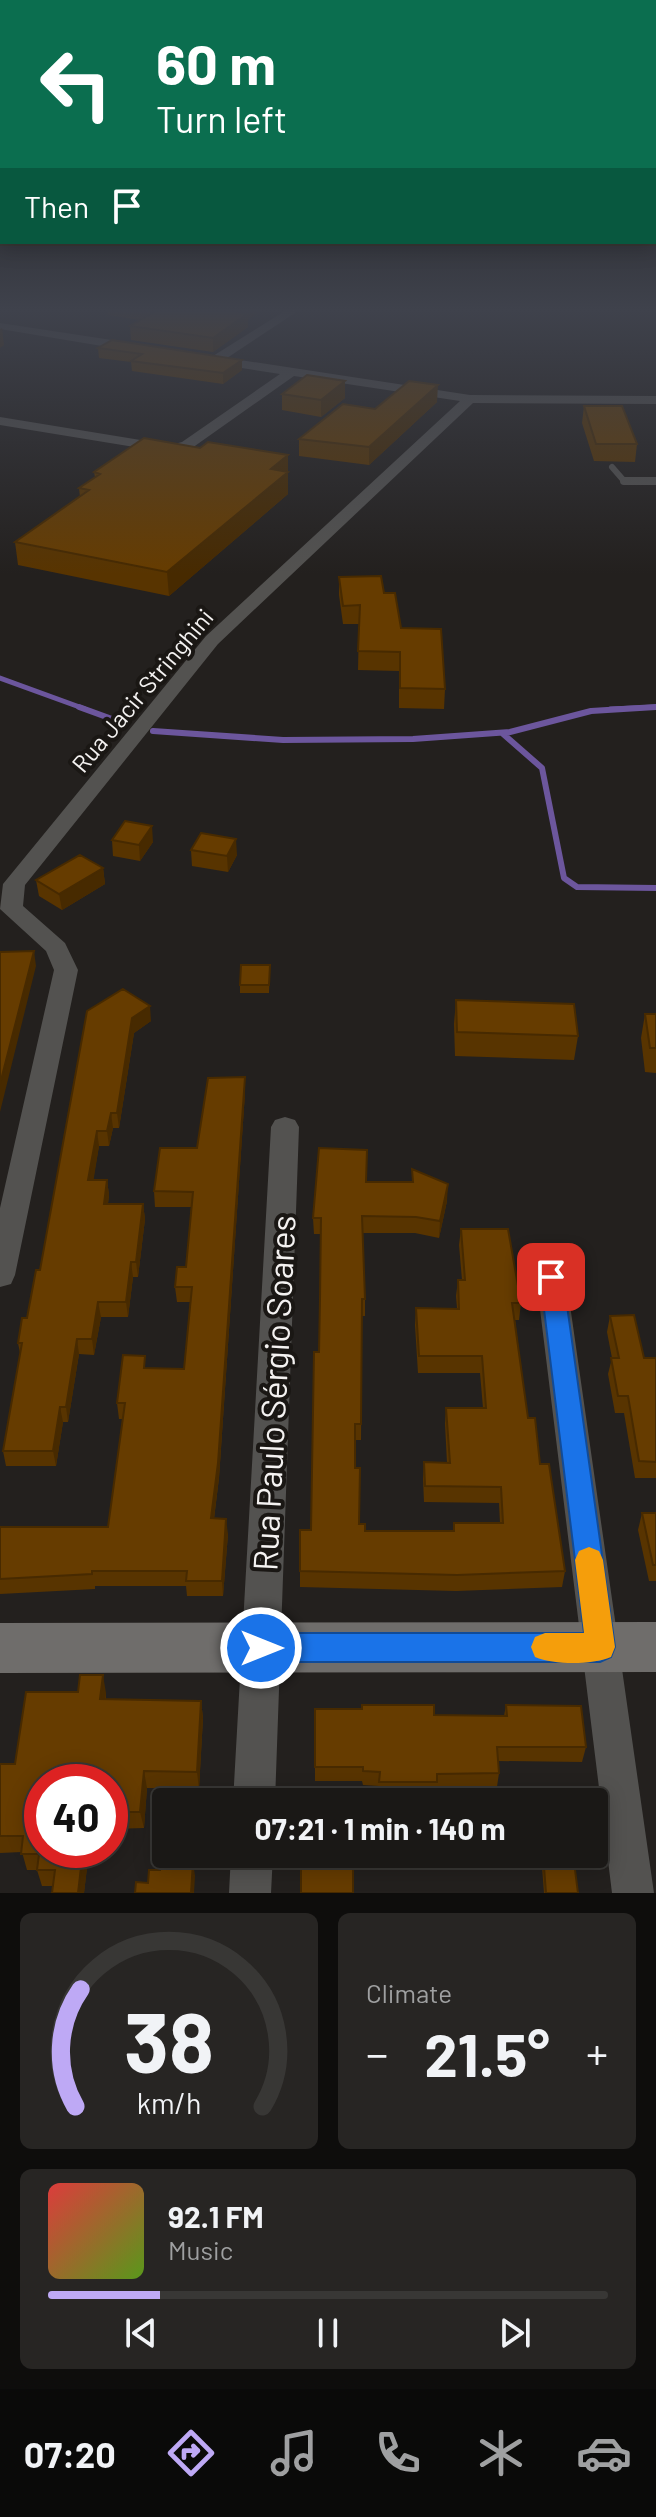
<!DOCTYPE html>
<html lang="en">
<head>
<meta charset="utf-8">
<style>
  body { margin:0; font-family:Barlow,sans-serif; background:#272523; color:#f1f3f6; height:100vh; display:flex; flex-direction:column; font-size:30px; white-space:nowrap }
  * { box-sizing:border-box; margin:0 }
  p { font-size:26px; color:#9fa0a1 }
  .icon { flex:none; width:44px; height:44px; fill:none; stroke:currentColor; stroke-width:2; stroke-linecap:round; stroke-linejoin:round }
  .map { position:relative; height:1893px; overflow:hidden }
  .drawer { display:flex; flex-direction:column; gap:20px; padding:20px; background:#0e0d0c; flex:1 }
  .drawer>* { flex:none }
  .guide { position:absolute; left:0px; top:0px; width:656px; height:244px; box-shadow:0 4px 20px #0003,0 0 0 2px #383735; background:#0b6e4f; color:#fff; overflow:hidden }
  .speed { position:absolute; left:24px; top:1764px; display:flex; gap:16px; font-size:40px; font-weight:700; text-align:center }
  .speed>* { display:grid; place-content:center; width:104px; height:104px; border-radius:50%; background:#1a1816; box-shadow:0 4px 20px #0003,0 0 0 2px #383735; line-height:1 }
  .speed .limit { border:12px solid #d22; background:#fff; color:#111 }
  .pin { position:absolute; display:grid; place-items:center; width:68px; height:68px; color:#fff; margin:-34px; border-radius:16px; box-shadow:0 4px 12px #0006 }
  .me { position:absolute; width:88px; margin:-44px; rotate:90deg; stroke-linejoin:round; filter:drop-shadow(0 0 6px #0008) }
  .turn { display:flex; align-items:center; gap:28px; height:168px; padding:0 24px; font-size:36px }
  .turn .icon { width:104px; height:104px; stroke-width:2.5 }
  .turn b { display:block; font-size:56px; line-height:68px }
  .then { display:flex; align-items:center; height:76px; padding:0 24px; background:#0003; gap:16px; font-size:30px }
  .big { font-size:60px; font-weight:700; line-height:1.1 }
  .drawer .tile { flex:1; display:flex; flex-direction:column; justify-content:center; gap:12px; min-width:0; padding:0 28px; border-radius:12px; background:#272523 }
  .drawer .dial { align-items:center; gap:0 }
  .dial svg { height:208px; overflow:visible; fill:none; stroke:#383735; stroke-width:7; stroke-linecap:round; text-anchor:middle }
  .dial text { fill:#f1f3f6; stroke:none }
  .song { display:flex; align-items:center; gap:24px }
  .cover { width:96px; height:96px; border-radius:12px; background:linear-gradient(135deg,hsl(0 70% 55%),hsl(90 70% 35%)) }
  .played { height:8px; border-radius:4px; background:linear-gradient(90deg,#bea9f5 20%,#383735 20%) }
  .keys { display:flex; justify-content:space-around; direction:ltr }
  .heat { display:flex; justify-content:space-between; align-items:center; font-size:44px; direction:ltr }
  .drawer .tiles { flex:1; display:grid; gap:20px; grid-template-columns:1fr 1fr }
  .tile:last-child { grid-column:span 2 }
  .trip { position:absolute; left:152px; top:1788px; width:456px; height:80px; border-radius:8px; background:#1a1816; box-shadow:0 4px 20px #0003,0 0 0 2px #383735; font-weight:700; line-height:80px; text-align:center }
  .tab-bar { display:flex; height:128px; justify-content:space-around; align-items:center; background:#0a0a09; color:#9fa0a1 }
  .tab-bar .icon { width:56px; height:56px }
  .tab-bar .active { color:#bea9f5 }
  .tab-bar b { font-size:36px; color:#f1f3f6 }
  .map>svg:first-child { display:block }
</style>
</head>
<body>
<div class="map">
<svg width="656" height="1893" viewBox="0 0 656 1893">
  <rect width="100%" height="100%" fill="#23201e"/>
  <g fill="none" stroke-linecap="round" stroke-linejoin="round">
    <!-- stream-far1 -->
    <path stroke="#6c569d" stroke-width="5" d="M0 678 85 709
      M610 709 656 707"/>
    <!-- stream -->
    <path stroke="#6c569d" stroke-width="6" d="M79 707 123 723
      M153 731 283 740 413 739 510 732 591 711 656 707
      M502 733 542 768 564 878 577 887 656 888"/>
    <!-- lane-far1 -->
    <path stroke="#535250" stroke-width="6" d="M612 467 625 482 656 481"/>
    <!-- lane -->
    <path stroke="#535250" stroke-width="8" d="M624 481H656"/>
    <!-- street -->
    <path fill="#535250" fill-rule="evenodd" d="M288 309H301L227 358 470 395 656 396V404L473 403 218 644 25 885 23 906 65 943 78 970 15 1275 11 1284 0 1287V1208L54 970 46 951 0 909 3 884 206 636 460 401 294 376 192 448 171 453 0 425V417L171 445 182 442 280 374 210 363 204 359 206 356H213Z
      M0 323 138 344 144 348 138 352 0 329Z
      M285 1117 295 1120 299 1127 275 1802H233L271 1127 275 1120Z
      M551 1265 562 1268 566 1277 654 1893H612L536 1277 540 1268Z
      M231 1854H273L271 1893H229Z"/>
    <!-- secondary -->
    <path fill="#6f6d6b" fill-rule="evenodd" d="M656 1622V1672L0 1673V1623Z"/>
  </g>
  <!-- wall -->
  <path fill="#583400" d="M107 309H264L248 319V327L213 352 131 340 130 326 140 320 108 315Z
    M98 348 242 360V370L223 384 132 371 131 362 99 358Z
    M282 394 345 398 321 417 282 410Z
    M437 402 369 465 299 456V439L375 409Z
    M584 406 637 444 635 462 594 461 582 423Z
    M200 448 288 455V494L169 596 18 565 15 542 80 497 79 488 95 477 94 472Z
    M339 577 384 593 401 628 445 689 444 709 399 708V671L358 670 359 624H343L339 595Z
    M112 840 153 842 140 861 113 856Z
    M191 850 237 855 228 872 192 866Z
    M103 868 105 884 62 910 39 896 36 880Z
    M270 965 269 993H240V985Z
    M456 1000 578 1036 574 1060 455 1056 454 1024Z
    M87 1011 151 1021 134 1033 119 1128H113L109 1146H99L93 1180H107L109 1195 108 1204H143L145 1219 138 1277H133L128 1317H101L94 1355 79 1354 68 1422H63L56 1466H6L3 1451 20 1353 18 1343 27 1318 40 1270Z
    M645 1014H656V1073L645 1072 641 1038Z
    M245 1093 219 1478 214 1519 228 1534 223 1596H187L186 1586H95V1589L0 1594V1527H108L123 1419H119L117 1403 147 1368 184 1369 190 1302H177L175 1287 186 1267 191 1207H155L154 1191 197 1148Z
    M412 1169 447 1201 439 1238 415 1233H362L365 1299V1316H362L361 1440H355V1468L359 1524 365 1531H453L454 1523H500L499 1503 424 1502 423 1479 424 1462 447 1463 445 1424 446 1408H483L480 1373H418L415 1325 416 1308H457L456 1296 458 1280H462L459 1245 461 1229 521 1303 519 1320H515L528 1418 565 1571 562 1587 456 1591 300 1587V1571L311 1530 319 1352 321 1234H314L313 1218 366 1182H412Z
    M610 1316 644 1358H656V1478H635L624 1413H615L608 1374 612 1358 607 1332Z
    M642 1513H656V1581H649L638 1530Z
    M106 1693V1699L201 1701 203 1718 199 1789 147 1788 144 1828 110 1829V1782L42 1850H106V1852L89 1851 84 1893H52V1886H42L37 1870H27L22 1852 0 1853V1764H15Z
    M506 1705 586 1747 582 1762 498 1761 499 1773 497 1787 436 1788V1796H379V1786L363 1785 362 1781H315V1709L434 1715 504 1716Z
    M364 1854H439L438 1857 364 1856Z
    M541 1854H573L578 1893H544Z"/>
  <!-- shaded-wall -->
  <path fill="#472a00" d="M243 309H264L248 319V327L213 352V338L238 312Z
    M2 328 4 345 0 348V329Z
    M242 360V370L223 384V373Z
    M345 381V398L321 417V400Z
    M438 385 437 402 369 465V447Z
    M288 455V494L169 596 167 572 271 469Z
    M152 826 153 842 140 861 139 845Z
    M236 839 237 855 228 872 227 856Z
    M103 868 105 884 62 910 59 894Z
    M34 951 36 966 0 1112V1084Z
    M150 1006 151 1021 134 1033 119 1128 117 1113 132 1018Z
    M245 1077V1093L219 1478 212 1534 211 1518Z
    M111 1113 113 1128 109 1146 107 1131Z
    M97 1131 99 1146 91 1196 88 1180Z
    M107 1180 109 1195 106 1219 104 1204Z
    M448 1184 447 1201 439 1238 440 1221Z
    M143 1204 145 1219 138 1277 136 1262Z
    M131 1262 133 1277 128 1317 126 1302Z
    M98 1302 101 1317 94 1355 92 1339Z
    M77 1339 79 1354 68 1422 66 1407Z
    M60 1407 63 1422 56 1466 53 1451Z
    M226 1519 228 1534 223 1596 222 1581Z
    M103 1675 106 1693 104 1716 100 1699Z
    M201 1701 203 1718 199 1789 197 1772Z
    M144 1771 147 1788 144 1828 140 1812Z
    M83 1850H89V1851L84 1893H78Z
    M193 1862 195 1876 194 1893H191Z"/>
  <!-- building -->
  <path fill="#663c00" stroke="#472a00" stroke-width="2" d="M154 309H243L238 312 248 313 213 338 130 326 159 309Z
    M112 340 242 360 223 373 131 361 142 354 98 348Z
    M307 375 345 381 321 400 282 394Z
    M409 381 438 385 369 447 299 439 343 404 375 409Z
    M584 406H622L637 444H596Z
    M144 438 200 448 208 442 288 455 271 469 288 472 167 572 15 542 89 490 79 488 100 474 94 472Z
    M381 576 384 593H395L401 628 441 629 445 689 400 688V652L358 651 360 605 343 606 339 577Z
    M125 821 152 826 139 845 112 840Z
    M201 833 236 839 227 856 191 850Z
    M80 855 103 868 59 894 36 880Z
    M34 951 0 1084V952Z
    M241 965H270L269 985H240Z
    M123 989 150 1006 132 1018 117 1113H111L107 1131H97L88 1180H107L104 1204H143L136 1262H131L126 1302H98L92 1339H77L66 1407H60L53 1451H3L22 1343H18L22 1318H27L36 1270H40L87 1011Z
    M456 1000 574 1004 578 1036 457 1032Z
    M645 1014H656V1048H650Z
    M245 1077 218 1463 211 1518 226 1519 222 1581H186L187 1571H92V1574L0 1579V1527H108L125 1403H117L123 1355 145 1356 144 1368 184 1369 192 1287H175L177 1267H186L193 1192 154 1191 160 1148H197L208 1078Z
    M319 1148 367 1150 366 1182H413L412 1169 448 1184 440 1221 416 1217 362 1216 365 1299H362L361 1424H355V1468H360L359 1524H365V1531H454V1523H503L501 1487 425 1486 424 1462 450 1463 446 1408H486L482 1356H419L416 1308 459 1309 458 1280H465L461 1229H508L521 1303H512L528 1418H535L540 1464H549L565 1571 457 1575 300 1571V1530H311L314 1352H319L320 1299 321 1218H313Z
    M634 1315 644 1358H656V1462L639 1461 628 1396H618L611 1358H619L610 1316Z
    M642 1513H656V1565H653Z
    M80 1675H103L100 1699 201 1701 197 1772 144 1771 140 1812H110V1782H42V1850H83L78 1893H52L55 1870H37L39 1854H21L23 1836H0V1764H15L26 1692H78Z
    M362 1705H434V1715L507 1716 506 1705 581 1706 586 1747H497L499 1773 437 1774V1782H379L380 1772 363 1771V1767H315V1709H362Z
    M305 1854H353V1893H301V1865H305Z
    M543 1854H573L578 1893H546Z
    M160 1861 193 1862 191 1893H135L136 1882 148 1883 149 1870H160Z"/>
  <!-- sky -->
  <linearGradient id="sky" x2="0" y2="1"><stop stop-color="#131210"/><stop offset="0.54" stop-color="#3f424c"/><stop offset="1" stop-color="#3f424c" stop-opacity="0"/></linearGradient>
  <rect width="656" height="574" fill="url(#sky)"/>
  <!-- route -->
  <path fill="#1a73e8" stroke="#114b97" stroke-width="2" d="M551 1268 560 1271 563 1277 615 1647 611 1657 600 1662H261L251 1658 247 1648 251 1637 261 1633H584L540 1277 543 1271Z"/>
  <!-- slow -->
  <path fill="#f59e0b" d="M589 1547 599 1551 603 1560 615 1647 611 1657C591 1665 555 1665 535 1657L531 1647 535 1637 545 1633H584L575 1560 579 1551Z"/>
  <g text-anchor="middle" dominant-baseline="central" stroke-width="8" stroke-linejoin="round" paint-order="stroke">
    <!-- far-street labels -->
    <g font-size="24" fill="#f4f2f1" stroke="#1a1714">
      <text transform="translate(142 690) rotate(-50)">Rua Jacir Stringhini</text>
    </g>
    <!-- near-street labels -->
    <g font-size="34" fill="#f4f2f1" stroke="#1a1714">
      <text transform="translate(273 1393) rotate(-87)">Rua Paulo Sérgio Soares</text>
    </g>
  </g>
</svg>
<div class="speed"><div class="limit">40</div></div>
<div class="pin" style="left:551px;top:1277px;background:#d93025"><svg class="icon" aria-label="arrive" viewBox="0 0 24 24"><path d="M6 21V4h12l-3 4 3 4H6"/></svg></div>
<svg class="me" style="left:261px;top:1648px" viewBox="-20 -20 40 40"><circle r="17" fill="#1a73e8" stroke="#fff" stroke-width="3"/><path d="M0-11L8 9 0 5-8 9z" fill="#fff"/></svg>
<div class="trip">07:21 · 1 min · 140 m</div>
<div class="guide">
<div class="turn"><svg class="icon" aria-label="left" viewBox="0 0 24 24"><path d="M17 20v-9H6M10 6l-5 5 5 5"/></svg><div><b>60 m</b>Turn left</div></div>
<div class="then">Then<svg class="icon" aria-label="arrive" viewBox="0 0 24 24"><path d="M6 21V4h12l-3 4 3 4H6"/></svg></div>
</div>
</div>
<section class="drawer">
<div class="tiles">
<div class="tile dial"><svg viewBox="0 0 100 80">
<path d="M14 69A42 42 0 1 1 86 69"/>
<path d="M14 69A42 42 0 0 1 16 24" stroke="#bea9f5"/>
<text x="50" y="56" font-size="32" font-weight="700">38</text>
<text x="50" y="72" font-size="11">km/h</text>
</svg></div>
<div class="tile"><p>Climate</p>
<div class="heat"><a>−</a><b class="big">21.5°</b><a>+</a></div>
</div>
<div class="tile">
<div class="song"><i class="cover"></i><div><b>92.1 FM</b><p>Music</p></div></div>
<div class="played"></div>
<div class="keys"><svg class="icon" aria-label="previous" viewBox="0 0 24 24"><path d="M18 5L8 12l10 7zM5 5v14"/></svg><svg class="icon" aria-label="pause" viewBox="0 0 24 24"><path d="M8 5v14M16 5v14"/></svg><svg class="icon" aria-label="next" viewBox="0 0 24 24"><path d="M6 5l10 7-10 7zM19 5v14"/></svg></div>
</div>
</div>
</section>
<nav class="tab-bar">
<b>07:20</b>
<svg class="icon active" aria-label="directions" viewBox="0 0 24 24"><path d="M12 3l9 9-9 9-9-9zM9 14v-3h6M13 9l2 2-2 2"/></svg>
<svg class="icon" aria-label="music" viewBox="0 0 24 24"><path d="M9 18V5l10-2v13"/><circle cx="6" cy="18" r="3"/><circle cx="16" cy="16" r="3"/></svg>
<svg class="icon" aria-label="phone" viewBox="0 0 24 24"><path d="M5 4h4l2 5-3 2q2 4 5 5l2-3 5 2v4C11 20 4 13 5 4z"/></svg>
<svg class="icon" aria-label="climate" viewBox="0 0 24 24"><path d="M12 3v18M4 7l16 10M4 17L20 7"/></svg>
<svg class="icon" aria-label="car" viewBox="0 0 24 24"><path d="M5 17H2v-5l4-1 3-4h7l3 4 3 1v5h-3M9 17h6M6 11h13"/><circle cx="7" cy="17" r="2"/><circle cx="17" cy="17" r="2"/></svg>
</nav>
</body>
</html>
